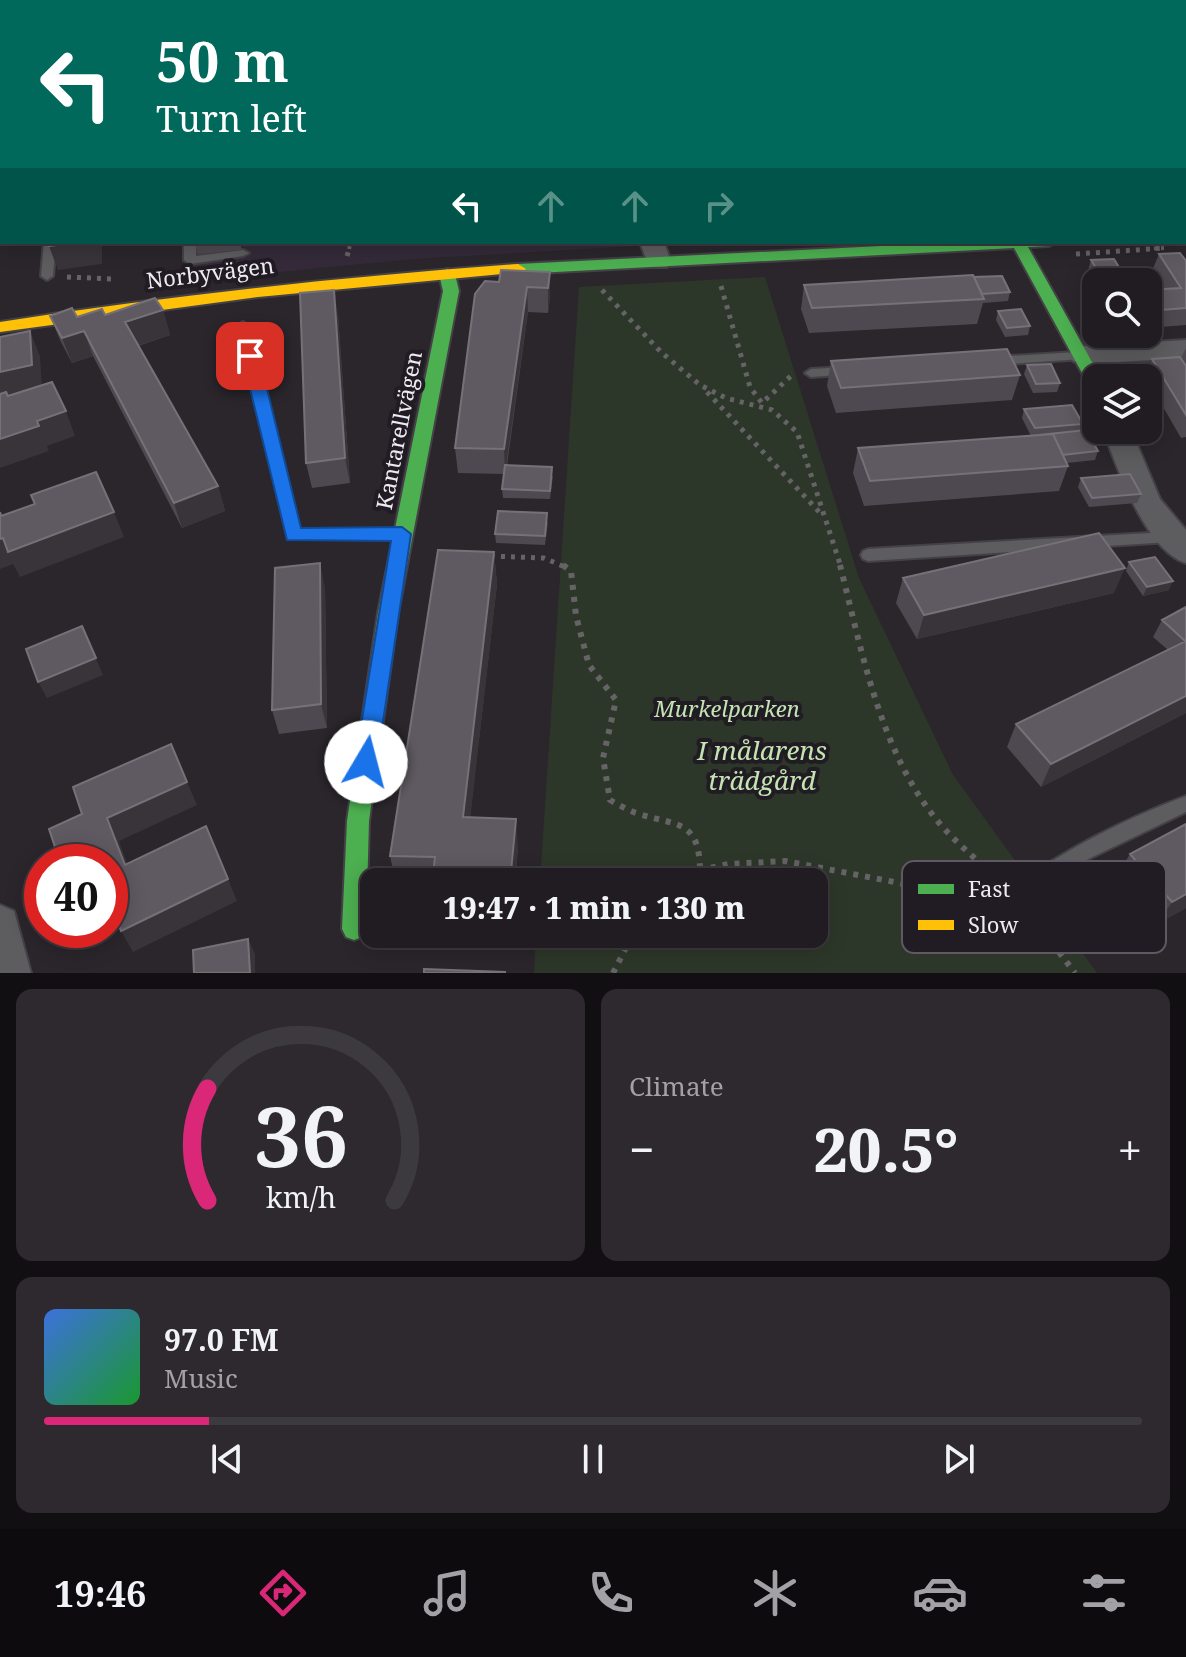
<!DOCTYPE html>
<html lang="en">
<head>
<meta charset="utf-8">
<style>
  body { margin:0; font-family:"Noto Serif",serif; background:#2d292e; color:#f1f3f6; height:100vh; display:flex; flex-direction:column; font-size:30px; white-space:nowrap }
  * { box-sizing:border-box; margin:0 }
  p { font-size:26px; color:#a2a1a5 }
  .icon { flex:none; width:44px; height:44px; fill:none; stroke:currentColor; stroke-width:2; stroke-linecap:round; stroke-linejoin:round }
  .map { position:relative; height:973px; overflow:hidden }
  .details { display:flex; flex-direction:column; gap:16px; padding:16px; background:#120f12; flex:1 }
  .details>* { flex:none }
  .banner { position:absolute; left:0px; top:0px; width:1186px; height:244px; box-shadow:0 4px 20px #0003,0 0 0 2px #3d3a3f; background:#00695c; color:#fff; overflow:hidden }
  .tools { position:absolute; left:1082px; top:268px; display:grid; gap:16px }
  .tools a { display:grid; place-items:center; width:80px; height:80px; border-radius:16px; background:#201c21; box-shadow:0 4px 20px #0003,0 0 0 2px #3d3a3f; font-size:40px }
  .speed { position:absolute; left:24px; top:844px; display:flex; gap:16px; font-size:40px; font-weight:700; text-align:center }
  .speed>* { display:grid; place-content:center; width:104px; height:104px; border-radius:50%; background:#201c21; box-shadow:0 4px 20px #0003,0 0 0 2px #3d3a3f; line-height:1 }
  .speed .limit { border:12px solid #d22; background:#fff; color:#111 }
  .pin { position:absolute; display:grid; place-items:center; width:68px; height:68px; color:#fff; margin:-34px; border-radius:16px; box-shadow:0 4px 12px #0006 }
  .me { position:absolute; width:88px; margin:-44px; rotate:8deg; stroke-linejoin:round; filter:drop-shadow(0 0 6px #0008) }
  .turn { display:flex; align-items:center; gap:28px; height:168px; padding:0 24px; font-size:36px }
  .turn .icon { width:104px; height:104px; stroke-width:2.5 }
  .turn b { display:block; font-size:56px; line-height:68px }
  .lanes { display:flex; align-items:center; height:76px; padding:0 24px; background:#0003; justify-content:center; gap:40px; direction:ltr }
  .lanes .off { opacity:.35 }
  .big { font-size:60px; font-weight:800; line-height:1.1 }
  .details .card { flex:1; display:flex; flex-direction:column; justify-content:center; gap:12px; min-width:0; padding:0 28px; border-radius:16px; background:#2d292e }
  .details .dial { align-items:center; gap:0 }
  .dial svg { height:208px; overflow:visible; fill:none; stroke:#3d3a3f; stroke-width:7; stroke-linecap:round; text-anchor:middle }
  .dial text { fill:#f1f3f6; stroke:none }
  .song { display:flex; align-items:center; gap:24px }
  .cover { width:96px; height:96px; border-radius:12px; background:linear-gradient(135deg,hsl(220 70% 55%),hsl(130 70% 35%)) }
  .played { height:8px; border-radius:4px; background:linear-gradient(90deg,#db2777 15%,#3d3a3f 15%) }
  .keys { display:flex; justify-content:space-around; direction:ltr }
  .heat { display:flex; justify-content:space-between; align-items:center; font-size:44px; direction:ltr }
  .details .tiles { flex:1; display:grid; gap:16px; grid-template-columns:1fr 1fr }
  .card:last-child { grid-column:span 2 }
  .trip { position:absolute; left:360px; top:868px; width:468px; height:80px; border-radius:16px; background:#201c21; box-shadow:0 4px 20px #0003,0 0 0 2px #3d3a3f; font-weight:800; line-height:80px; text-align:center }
  .menu { display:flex; height:128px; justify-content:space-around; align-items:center; background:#0d0b0d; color:#a2a1a5 }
  .menu .icon { width:56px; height:56px }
  .menu .active { color:#db2777 }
  .menu b { font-size:36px; color:#f1f3f6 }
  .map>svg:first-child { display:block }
</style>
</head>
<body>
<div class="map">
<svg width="1186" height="973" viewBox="0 0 1186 973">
  <rect width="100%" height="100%" fill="#2a262c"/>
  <!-- built -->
  <path fill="#342a39" d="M184 242H654L655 245 414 259 186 281Z"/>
  <!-- green -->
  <path fill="#2d3729" d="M765 277 859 578 953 775 1097 973H534L536 934H814V882H540L579 287Z"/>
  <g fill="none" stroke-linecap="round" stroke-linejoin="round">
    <defs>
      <path id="lane" d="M0 193H2V200H0Z
        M44 242H56L53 276 47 280 41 276Z
        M184 242H196V256L243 250 249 253 243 256 190 264 184 260Z
        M243 322 249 326 299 530 398 529 403 530 405 534 403 538 288 539 237 326Z
        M1078 352 1082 353 1084 356 1082 359 995 365 989 361 995 357Z
        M847 367 853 371 852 374 811 377 805 373 811 369Z
        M1186 531V541L868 561 863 559 861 555 863 551 868 549Z
        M1186 796V812L1082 862 1016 906 1010 903 1007 897 1010 891C1058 852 1127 818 1186 796Z"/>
      <path id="street" d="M738 0H758V2H738Z
        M973 0H1017L1019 2H975Z
        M1062 0H1082L1061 2Z
        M1184 11 1186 12V24L1184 23Z
        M1184 121 1186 122V136L1184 135Z
        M0 159H2V173H0Z
        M640 242H664L671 262 667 267H649Z
        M1186 340V358L1083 364 1073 361 1069 355 1073 349 1083 346Z
        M1103 430H1131L1160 499 1186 530V563C1145 550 1117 467 1103 430Z
        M0 905 14 911 31 973H0Z"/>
      <path id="fast" d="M1184 229H1186V237H1184Z
        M961 242H1056L1049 246 1028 247 1101 378H1096V390L1088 384 1014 248 518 274 510 269 518 264Z
        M447 269 455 274 459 291 398 613 369 821 366 929 362 937 354 940 346 937 342 929 347 821 378 613 443 291 439 274Z"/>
      <path id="slow" d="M518 264 526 269 523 272 258 297 0 332V322C172 295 344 277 518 264Z"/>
    </defs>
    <!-- lane casing -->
    <use href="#lane" stroke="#454247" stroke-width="4"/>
    <!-- street casing -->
    <use href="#street" stroke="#454247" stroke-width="4"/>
    <!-- fast casing -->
    <use href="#fast" stroke="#454247" stroke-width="4"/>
    <!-- slow casing -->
    <use href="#slow" stroke="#454247" stroke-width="4"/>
    <!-- path-far2 -->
    <path stroke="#666367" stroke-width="4" stroke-dasharray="3 4" stroke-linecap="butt" d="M349 249 351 242
      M1147 249 1165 248"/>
    <!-- path-far1 -->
    <path stroke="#666367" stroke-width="5" stroke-dasharray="4 6" stroke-linecap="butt" d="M1076 254 1165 248
      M347 256 350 247
      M67 277 113 279
      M721 286 750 387 762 403 792 375
      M602 290 661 352 700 385 726 398 772 410 797 432 841 567
      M707 392 823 516
      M491 556 544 558 565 567"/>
    <!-- path -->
    <path stroke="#666367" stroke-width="6" stroke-dasharray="5 7" stroke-linecap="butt" d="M563 565 571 571 576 616 589 665 616 700 603 758 610 800C619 805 629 811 639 814 678 826 699 820 700 870
      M840 565C862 652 881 756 941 825 958 845 980 862 999 880
      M667 882 671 876 728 864 785 861 915 886 995 895
      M1030 914 1075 973
      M613 973 633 934"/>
    <!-- lane -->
    <use href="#lane" fill="#5d5c5e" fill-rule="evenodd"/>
    <!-- street -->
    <use href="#street" fill="#5d5c5e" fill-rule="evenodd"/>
    <!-- fast -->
    <use href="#fast" fill="#4caf50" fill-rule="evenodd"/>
    <!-- slow -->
    <use href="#slow" fill="#ffc107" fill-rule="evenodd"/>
  </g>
  <!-- wall -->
  <path fill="#4e4950" d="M0 0 2 2V46H0Z
    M528 0H598V2H528Z
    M1184 29H1186V67L1184 66Z
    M1184 77 1186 78V110H1184Z
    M1186 133V172H1184V138Z
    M194 242H241V250L198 254Z
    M354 242H393L355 246Z
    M1159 254 1186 261V325L1148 328V290L1164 289 1152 271Z
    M1091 260 1128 282H1096V294L1086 277Z
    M550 272V296L548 313 528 312 507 465 553 476 550 499 503 498 502 489 504 474 458 473 455 448 499 282Z
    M974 277 1010 292 1008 301 983 303 977 324 809 333 801 309 804 285Z
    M163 310 170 335 138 346 218 486 225 511 182 528 93 356 72 363 60 340 50 316 77 317Z
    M998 311 1030 326 1028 335 1005 337 996 320Z
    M338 315 350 483 312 488 306 463Z
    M1186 348V437L1181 438 1148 381V378L1145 376 1152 359 1181 358Z
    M831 361 1020 375 1012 400 836 413 827 386Z
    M1027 365 1060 383 1057 392 1033 393 1024 374Z
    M1024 409 1083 424 1080 431 1098 451 1095 460 1067 463 1068 466 1059 491 864 506 853 473 858 448 1031 436 1022 418Z
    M1081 478 1141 494 1137 503 1089 507 1078 487Z
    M548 522 545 545 496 543 495 534Z
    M494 552 497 584 470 817 518 848 515 882H396L390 856Z
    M1129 562 1169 590 1143 596 1126 571Z
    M903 578 1114 593 917 639 896 603Z
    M325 588 327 728 279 734 272 710Z
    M1186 607V713L1041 787 1007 747 1016 724 1168 650 1153 637 1162 620Z
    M1130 854 1186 908 1157 924 1117 876Z"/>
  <!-- shaded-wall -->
  <path fill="#38343a" d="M0 116H2V141H0Z
    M78 242H102V264L58 270 49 246Z
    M550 272V296L548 313V288Z
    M527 287 528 312 505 474 504 449Z
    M334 290 338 315 350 483 345 458Z
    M163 310 170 335 133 347 125 322Z
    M30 331 40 356 42 390 0 399V372Z
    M84 331 93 356 72 363 62 338Z
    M66 411 75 436 47 446 49 451 0 468V439L37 421Z
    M218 486 225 511 182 528 174 503Z
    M114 512 124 537 20 577 13 564 0 569V539Z
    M494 552 497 584 467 846 463 817Z
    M320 563 325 588 327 728 321 704Z
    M1125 568 1114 593 917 639 924 615Z
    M1173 581 1169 590 1143 596 1147 587Z
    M82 626 103 675 47 698 38 682Z
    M1186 696V713L1041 787 1051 764Z
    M187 782 197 805 119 841 136 887 125 865 107 818Z
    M516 819 518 848 515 882H510Z
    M228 879 237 901 133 952 121 931Z
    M1186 894V908L1157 924 1172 902Z
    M248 939 255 954V973H250Z"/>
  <!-- building -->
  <path fill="#5f5a61" stroke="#767178" stroke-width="2" d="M0 0H40L39 2H2V30H0Z
    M69 0H98L97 2H68Z
    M104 0H161L160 2H103Z
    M302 0 321 1 374 0 373 2H301Z
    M528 0H568V2H528Z
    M661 0H697V2H661Z
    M784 0H813V2H783Z
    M1184 29H1186V50H1184Z
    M1184 77 1186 78V93H1184Z
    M2 95V116H0V96Z
    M1184 139H1186V155H1184Z
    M50 242H78L49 246Z
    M1180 253 1186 261V308L1148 311V290L1181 288 1159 254Z
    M1114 259 1128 282H1105L1091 260Z
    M501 270 550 272 548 288 527 287 504 449 455 448 475 294 485 281 499 282Z
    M973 275 984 299 812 308 804 285Z
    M1002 276 1010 292 982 294 974 277Z
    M334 290 345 458 306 463 300 293Z
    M155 298 163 310 125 322 218 486 174 503 84 331 62 338 50 316 72 308 77 317 102 309 105 315Z
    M1021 309 1030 326 1007 328 998 311Z
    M30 331 32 365 0 372V337Z
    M1007 349 1020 375 841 388 831 361Z
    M1180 357 1186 366V415L1152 359Z
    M1051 364 1060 383 1036 384 1027 365Z
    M52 382 66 411 37 421 39 426 0 439V394L6 392 8 396Z
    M1072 405 1083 424 1035 428 1024 409Z
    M1086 430 1098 451 1063 455 1053 434 1039 435Z
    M1053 434 1068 466 870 481 858 448Z
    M505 465 552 467 550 491 502 489Z
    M96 472 114 512 8 552 3 538 0 539V512L1 516 35 504 31 495Z
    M1130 474 1141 494 1092 498 1081 478Z
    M498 511 547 513 545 536 495 534Z
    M1099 533 1125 568 924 615 903 578Z
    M438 550 494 552 463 817 516 819 510 882H432L435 857 390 856Z
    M1155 557 1173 581 1147 587 1129 562Z
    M320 563 321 704 272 710 275 568Z
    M1186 607V641H1185L1162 620Z
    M82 626 96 658 38 682 26 649Z
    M1186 641V696L1051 764 1016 724Z
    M171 744 187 782 107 818 125 865 206 826 228 879 121 931 110 899V862H60L49 829 82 814 73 787Z
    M1186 824V894L1172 902 1130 854Z
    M248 939 250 973H194L193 950Z
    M424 969 505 972V973H424Z"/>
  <!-- route -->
  <path fill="#1a73e8" stroke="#114b97" stroke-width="2" d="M250 351 259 356 301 528 402 527 411 534 377 762 374 768 366 771 358 768 355 762 391 541 287 540 242 356Z"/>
  <g text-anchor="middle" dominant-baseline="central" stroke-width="8" stroke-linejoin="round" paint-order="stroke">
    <!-- street labels -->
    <g font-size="22" fill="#eeeaf1" stroke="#211b24">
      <text transform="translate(210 272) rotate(-7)">Norbyvägen</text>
      <text transform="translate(398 430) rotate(-79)">Kantarellvägen</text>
    </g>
    <!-- park labels -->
    <g font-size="22" font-style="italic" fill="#c3e5b2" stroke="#211b24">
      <text x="727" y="708">Murkelparken</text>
    </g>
    <!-- near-park labels -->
    <g font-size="26" font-style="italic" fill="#c3e5b2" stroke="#211b24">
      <text x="762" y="750">I målarens<tspan x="762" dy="30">trädgård</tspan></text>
    </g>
  </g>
  <!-- legend -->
  <rect x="902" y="861" width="264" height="92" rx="12" fill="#211b24" stroke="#5e5962" stroke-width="2"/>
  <rect x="918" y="884" width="36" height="10" fill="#4caf50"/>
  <rect x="918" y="920" width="36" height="10" fill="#ffc107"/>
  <g font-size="22" fill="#eeeaf1">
    <text x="968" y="897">Fast</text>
    <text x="968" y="933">Slow</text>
  </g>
</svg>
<div class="tools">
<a><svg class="icon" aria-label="search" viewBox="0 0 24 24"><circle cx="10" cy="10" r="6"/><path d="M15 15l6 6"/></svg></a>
<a><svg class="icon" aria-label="layers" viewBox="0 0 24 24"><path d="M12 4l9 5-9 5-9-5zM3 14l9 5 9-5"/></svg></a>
</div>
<div class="speed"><div class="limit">40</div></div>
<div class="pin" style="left:250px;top:356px;background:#d93025"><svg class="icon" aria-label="arrive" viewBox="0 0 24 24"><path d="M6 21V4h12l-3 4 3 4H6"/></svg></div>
<svg class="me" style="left:366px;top:762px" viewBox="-20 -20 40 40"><circle r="19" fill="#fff"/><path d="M0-13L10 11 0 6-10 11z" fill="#1a73e8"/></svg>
<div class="trip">19:47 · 1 min · 130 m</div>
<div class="banner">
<div class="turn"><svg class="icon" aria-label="left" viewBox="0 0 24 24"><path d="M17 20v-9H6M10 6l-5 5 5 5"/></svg><div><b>50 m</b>Turn left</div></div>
<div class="lanes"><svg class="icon" aria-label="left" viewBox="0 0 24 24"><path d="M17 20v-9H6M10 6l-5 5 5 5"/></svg><svg class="icon off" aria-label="ahead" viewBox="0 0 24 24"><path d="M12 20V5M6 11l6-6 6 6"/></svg><svg class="icon off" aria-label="ahead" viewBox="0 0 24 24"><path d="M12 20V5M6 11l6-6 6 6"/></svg><svg class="icon off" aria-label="right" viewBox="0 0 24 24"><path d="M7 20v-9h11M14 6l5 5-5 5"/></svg></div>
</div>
</div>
<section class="details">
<div class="tiles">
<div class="card dial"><svg viewBox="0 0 100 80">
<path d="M14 69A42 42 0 1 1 86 69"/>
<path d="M14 69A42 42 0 0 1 14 26" stroke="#db2777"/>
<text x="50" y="56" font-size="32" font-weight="700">36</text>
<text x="50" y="72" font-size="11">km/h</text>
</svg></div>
<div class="card"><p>Climate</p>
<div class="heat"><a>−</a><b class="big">20.5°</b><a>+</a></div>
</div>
<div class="card">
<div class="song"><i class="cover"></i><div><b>97.0 FM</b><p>Music</p></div></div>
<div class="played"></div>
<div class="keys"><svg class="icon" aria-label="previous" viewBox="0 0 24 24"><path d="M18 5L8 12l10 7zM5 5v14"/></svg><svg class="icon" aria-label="pause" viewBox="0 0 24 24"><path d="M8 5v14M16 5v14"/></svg><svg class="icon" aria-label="next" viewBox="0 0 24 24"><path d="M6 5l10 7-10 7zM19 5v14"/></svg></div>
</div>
</div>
</section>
<nav class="menu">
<b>19:46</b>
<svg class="icon active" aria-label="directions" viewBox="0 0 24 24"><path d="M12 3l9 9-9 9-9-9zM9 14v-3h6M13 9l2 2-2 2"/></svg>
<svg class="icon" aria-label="music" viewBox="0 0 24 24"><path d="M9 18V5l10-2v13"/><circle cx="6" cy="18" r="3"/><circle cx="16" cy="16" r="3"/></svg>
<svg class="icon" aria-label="phone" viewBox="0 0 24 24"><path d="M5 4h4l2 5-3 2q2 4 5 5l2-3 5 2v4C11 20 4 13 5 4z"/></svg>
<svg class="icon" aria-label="climate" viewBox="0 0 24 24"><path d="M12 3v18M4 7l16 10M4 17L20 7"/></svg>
<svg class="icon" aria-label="car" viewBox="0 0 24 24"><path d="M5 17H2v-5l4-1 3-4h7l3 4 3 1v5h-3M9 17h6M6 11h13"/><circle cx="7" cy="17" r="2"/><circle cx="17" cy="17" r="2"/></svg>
<svg class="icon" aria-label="filters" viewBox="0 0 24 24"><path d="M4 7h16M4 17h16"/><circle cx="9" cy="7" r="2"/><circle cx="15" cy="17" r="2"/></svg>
</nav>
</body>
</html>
